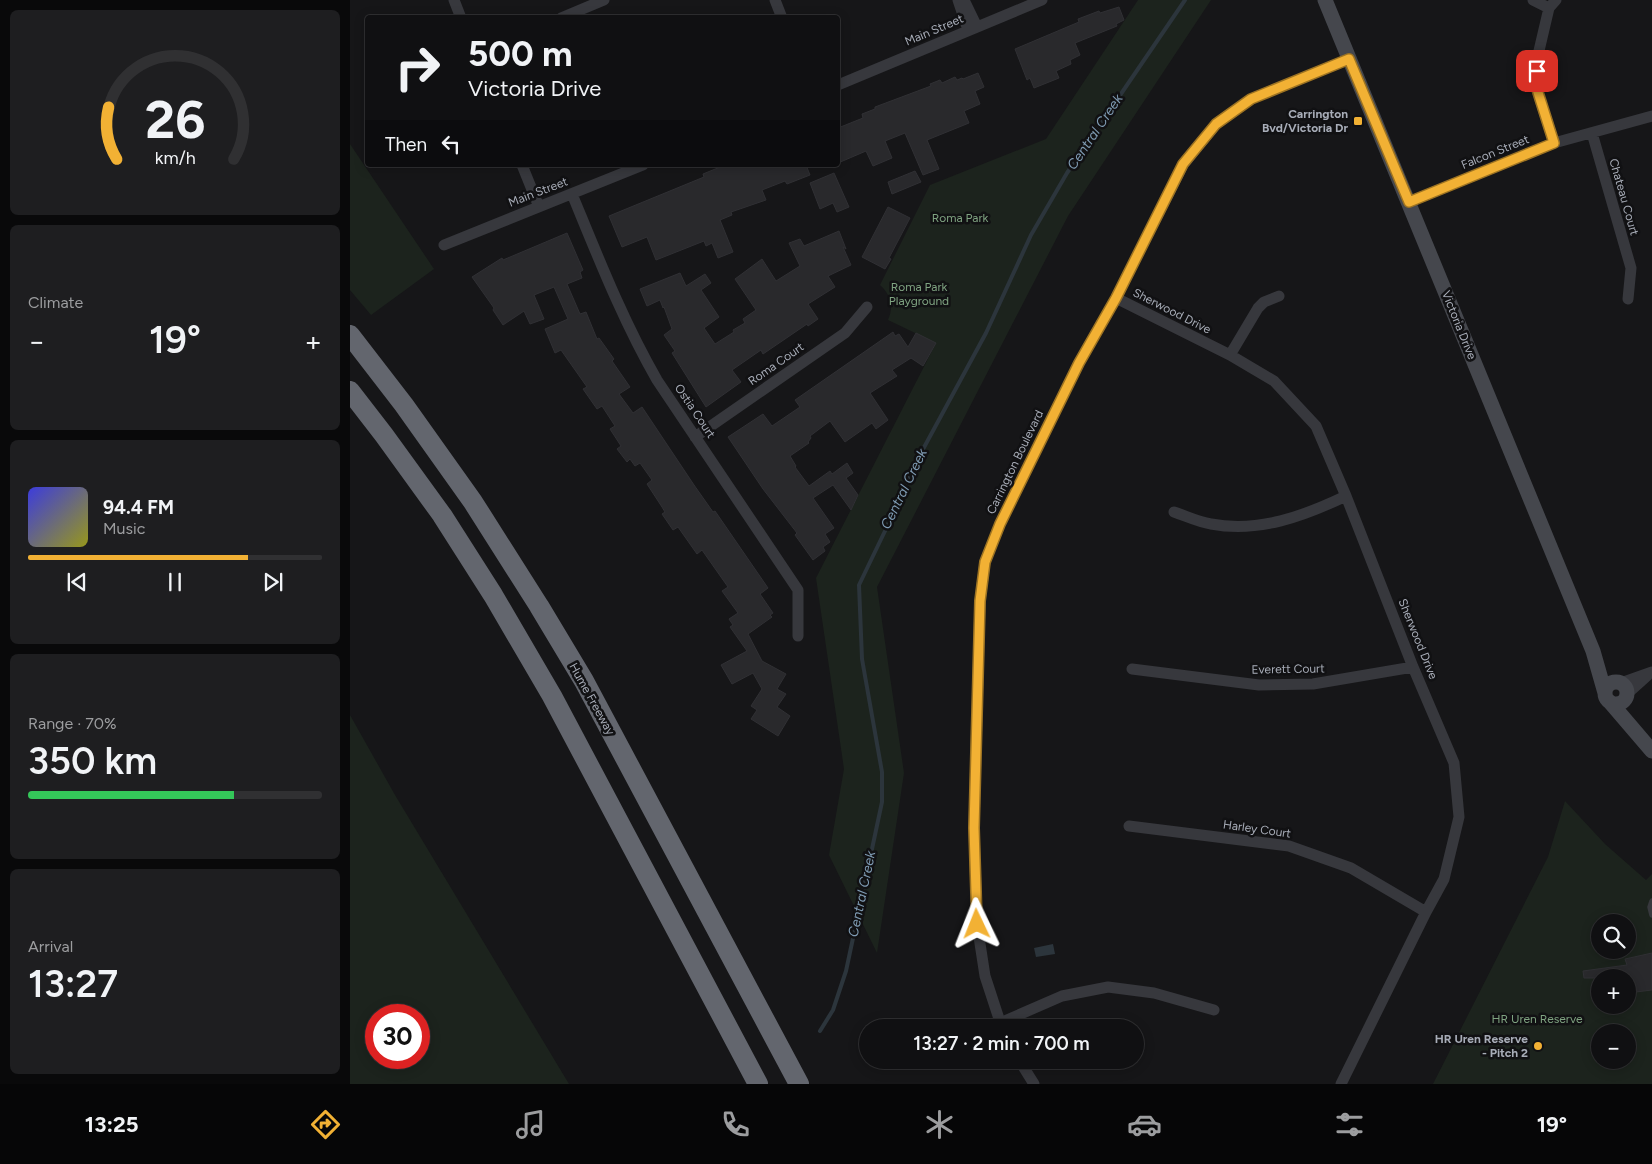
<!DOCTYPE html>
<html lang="en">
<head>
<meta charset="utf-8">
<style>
  body { margin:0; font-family:Figtree,sans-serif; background:#1e1e20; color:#f1f3f6; height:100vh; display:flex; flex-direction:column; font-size:19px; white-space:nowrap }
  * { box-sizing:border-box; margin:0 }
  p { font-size:16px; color:#9c9d9f }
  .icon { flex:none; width:28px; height:28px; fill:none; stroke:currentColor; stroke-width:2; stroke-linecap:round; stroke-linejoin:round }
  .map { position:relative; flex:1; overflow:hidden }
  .panel { display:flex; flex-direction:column; gap:10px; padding:10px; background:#09090a; width:350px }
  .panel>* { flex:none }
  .hud { position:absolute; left:15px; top:15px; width:475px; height:152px; border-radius:5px; box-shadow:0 2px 12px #0003,0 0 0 1px #303032; background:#101012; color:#f1f3f6; overflow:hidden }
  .fabs { position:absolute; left:1241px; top:914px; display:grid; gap:10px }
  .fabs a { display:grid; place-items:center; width:45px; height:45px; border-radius:50%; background:#101012; box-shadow:0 2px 12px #0003,0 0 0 1px #303032; font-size:25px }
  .speed { position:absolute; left:15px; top:1004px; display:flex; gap:10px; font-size:25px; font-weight:700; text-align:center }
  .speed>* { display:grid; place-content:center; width:65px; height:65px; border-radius:50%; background:#101012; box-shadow:0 2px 12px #0003,0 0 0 1px #303032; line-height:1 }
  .speed .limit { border:8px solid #d22; background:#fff; color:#111 }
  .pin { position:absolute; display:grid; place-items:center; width:42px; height:42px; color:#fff; margin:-21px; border-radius:10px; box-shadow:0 2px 8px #0006 }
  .me { position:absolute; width:55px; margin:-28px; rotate:358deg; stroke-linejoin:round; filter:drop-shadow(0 0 4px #0008) }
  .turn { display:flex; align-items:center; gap:18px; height:105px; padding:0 20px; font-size:22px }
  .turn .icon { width:65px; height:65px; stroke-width:2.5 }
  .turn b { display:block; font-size:35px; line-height:42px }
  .then { display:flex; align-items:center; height:48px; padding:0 20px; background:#0003; gap:10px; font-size:19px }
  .big { font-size:38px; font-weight:600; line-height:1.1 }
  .panel .card { flex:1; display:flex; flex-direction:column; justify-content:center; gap:8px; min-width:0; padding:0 18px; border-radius:8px; background:#1e1e20 }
  .panel .dial { align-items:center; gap:0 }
  .dial svg { height:130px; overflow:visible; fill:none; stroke:#303032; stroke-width:7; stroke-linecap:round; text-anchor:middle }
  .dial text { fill:#f1f3f6; stroke:none }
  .song { display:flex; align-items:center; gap:15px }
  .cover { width:60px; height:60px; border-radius:8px; background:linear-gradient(135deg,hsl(240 70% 55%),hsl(60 70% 35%)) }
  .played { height:5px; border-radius:2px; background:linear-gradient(90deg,#f2b134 75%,#303032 75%) }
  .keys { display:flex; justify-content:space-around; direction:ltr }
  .heat { display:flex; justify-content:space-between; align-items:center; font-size:28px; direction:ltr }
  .charge { height:8px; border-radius:4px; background:linear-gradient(90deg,#34c759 70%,#303032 0) }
  .trip { position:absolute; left:509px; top:1019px; width:285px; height:50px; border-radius:25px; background:#101012; box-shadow:0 2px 12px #0003,0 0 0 1px #303032; font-weight:600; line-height:50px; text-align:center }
  .tab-bar { display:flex; height:80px; justify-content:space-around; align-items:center; background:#060607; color:#9c9d9f }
  .tab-bar .icon { width:35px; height:35px }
  .tab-bar .current { color:#f2b134 }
  .tab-bar b { font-size:22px; color:#f1f3f6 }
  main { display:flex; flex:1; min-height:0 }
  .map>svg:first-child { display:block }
</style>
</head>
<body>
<main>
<section class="panel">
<div class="card dial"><svg viewBox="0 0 100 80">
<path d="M14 69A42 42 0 1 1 86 69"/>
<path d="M14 69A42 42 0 0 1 9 37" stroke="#f2b134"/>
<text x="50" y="56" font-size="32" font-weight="700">26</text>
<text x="50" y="72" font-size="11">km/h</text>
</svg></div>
<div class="card"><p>Climate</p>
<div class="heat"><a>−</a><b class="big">19°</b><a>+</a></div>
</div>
<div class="card">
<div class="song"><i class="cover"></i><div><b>94.4 FM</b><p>Music</p></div></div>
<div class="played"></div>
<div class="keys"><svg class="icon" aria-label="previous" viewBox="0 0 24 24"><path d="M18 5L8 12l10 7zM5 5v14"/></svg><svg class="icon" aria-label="pause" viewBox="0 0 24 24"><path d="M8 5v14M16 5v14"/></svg><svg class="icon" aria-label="next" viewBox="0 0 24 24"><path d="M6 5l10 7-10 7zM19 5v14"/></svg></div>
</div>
<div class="card"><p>Range · 70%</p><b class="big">350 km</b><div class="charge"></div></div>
<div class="card"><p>Arrival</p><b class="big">13:27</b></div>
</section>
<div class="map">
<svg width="1302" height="1084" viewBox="0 0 1302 1084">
  <rect width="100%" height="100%" fill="#161618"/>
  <!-- green -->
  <path fill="#1c231d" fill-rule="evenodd" d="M788 0H861L718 216 527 587 554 773 527 953 479 855 494 769 466 578 586 343 538 320C544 306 541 295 530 285L580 185 696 139Z
    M0 144 84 269 21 315 0 290Z
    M0 715 45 795 219 1084H0ZM26 1015H69V1058H26Z
    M1215 801 1255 844 1296 880 1302 874V1084H1083L1198 857ZM1250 922H1278V950H1250ZM1250 978H1278V1005H1250ZM1250 1032H1278V1060H1250Z"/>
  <!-- water -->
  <path fill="#2c353c" d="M703 944 705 954 686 957 684 948Z"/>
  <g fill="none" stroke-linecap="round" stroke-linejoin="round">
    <!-- stream -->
    <path stroke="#2c353c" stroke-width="4" d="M470 1031 483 1010 496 971 532 802V772L512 659 509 585 535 531 565 464 636 333 681 235 717 173 835 0"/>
  </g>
  <!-- building -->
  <path fill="#29292c" stroke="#303034" d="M769 7 774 20 766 24 767 26 725 43 730 55 720 60 721 64 706 71 709 78 684 88 680 78 677 80 665 49 729 22 728 19 749 11 750 13Z
    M628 73 634 87 625 91 630 104 614 111 619 123 577 140 589 169 573 175 555 133 535 141 542 158 523 166 516 151 488 163V128L513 118 512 114 525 109V107L581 86 580 84 590 80 592 83 605 77 607 80 612 78 613 79Z
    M375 165H456L460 175 437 184 435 181 412 190 416 200 381 212 382 215 370 220 383 252 368 258 362 243 356 246 354 241 306 260 297 237 272 247 259 216 354 177 353 174Z
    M565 171 571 182 542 194 538 182Z
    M484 173 499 207 487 212 483 203 470 209 460 183Z
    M538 207 560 218 539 258 541 259 535 269 512 257Z
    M489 231 496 249 493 247 501 265 478 276 485 287 458 304 468 319 458 326 457 324 413 354 411 350 382 370 391 382 356 407 322 353 325 351 314 335 322 329 314 307 313 308 310 300 297 306 290 289 330 273 336 286 355 274 361 283 351 290 369 317 354 328 365 344 384 332 383 330 395 323 393 319 406 310 385 279 412 259 426 281 450 266 439 243 450 239 454 246Z
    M217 233 233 270 230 272 232 278 217 284 230 314 236 312 247 339 249 338 264 359 262 361 280 387 269 394 283 413 292 407 344 485 363 512 365 511 418 588 410 594 423 613 420 615 422 617 398 634 412 661 436 674 427 689 436 694 427 707 440 716 428 736 401 719 407 710 401 706 412 689 403 673 382 684 371 665 397 651 380 627 383 625 379 619 388 613 372 591 378 587 352 550 347 554 328 527 323 530 312 514 315 512 312 507 297 484 302 480 290 463 285 466 280 459 277 462 267 449 271 446 260 429 265 426 252 406 247 409 233 389 237 387 211 350 205 353 195 329 218 319 204 287 184 295 194 319 180 324 174 311 153 325 143 310 144 308 122 277 152 258 153 260Z
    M543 332 545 336 549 334 558 347 566 333 586 343 573 366 561 358 542 370 547 376 520 393 538 420 526 429 522 423 495 442 480 421 460 436 461 438 458 442 459 443 440 456 446 466 445 467 459 486 480 471 482 474 497 463 503 473 496 478 508 495 501 510 483 485 463 498 484 528 475 534 480 542 473 547 475 551 463 560 445 535 447 533 413 489 378 437 413 414 422 426 450 407 445 400Z
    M1302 953V990L1278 993V978H1234L1233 971 1277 965 1275 959Z"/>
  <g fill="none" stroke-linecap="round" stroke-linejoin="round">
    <!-- lane -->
    <path stroke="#37383d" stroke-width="5.5" d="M1302 901 1300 907 1302 915"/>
    <!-- street -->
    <path stroke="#37383d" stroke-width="11" d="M104 0 111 18
      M425 0 432 18
      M608 0 618 30
      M614 0 627 27
      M1183 0 1199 8
      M211 18 254 0
      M488 85 692 0
      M1242 133 1281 268 1278 299
      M1204 143 1186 87 1188 55 1199 8 1206 0
      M172 165 189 207
      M222 194C248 257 273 321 307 380L448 590V636
      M1059 202 1204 143 1302 116
      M94 245 293 165
      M766 298 880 355 924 381 966 426 996 496 1063 667 1104 763 1109 817 1094 879 1076 912 991 1084
      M880 355 908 308 914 302 929 296
      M345 437 495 333 517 307
      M824 512C836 516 848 522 861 524 909 533 954 516 996 496
      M782 669 909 685 963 684 1063 667
      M1271 683 1302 672
      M1277 694 1297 676
      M779 826 939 846 1001 868 1076 912
      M650 1023 712 996 758 987 804 993 864 1010
      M652 1028 635 976 627 924 624 828 630 601 635 562 650 524 729 363 766 298 833 165 866 124 901 99 999 59
      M669 1060 684 1084"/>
    <!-- secondary -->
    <path stroke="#45474d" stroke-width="15" d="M975 0 1243 651 1255 693
      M1255 693a11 11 0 1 1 22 0a11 11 0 1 1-22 0Z
      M1260 702 1302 751"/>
    <!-- highway -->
    <path stroke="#63666e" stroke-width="20" d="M0 335 54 405 123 502 189 606 234 681 449 1084
      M0 391 34 435 92 515 143 595 202 696 408 1084"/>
  </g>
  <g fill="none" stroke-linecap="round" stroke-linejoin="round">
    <defs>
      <path id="route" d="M627 924 624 828 630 601 635 562 650 524 729 363 766 298 833 164 866 124 901 99 999 59 1059 202 1204 143 1186 86 1187 71"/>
    </defs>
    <!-- route casing -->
    <use href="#route" stroke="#9d7322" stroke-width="12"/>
    <!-- route -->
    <use href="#route" stroke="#f2b134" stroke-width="9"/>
  </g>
  <!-- markers -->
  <g fill="#f2b134" stroke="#111113" stroke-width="2">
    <rect x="1003" y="116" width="10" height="10" rx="2.5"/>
    <circle cx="1188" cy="1046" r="5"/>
  </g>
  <g text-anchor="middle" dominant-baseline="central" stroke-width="5" stroke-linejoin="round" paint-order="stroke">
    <!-- street labels -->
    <g font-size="12" fill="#a8adb8" stroke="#111113">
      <text transform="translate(584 30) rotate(-23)">Main Street</text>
      <text transform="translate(1145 152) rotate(-22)">Falcon Street</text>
      <text transform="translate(188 192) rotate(-21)">Main Street</text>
      <text transform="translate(1274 197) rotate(74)">Chateau Court</text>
      <text transform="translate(822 311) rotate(27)">Sherwood Drive</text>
      <text transform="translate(1109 325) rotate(68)">Victoria Drive</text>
      <text transform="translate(426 364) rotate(-35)">Roma Court</text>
      <text transform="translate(345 411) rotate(56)">Ostia Court</text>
      <text transform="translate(665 462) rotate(-64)">Carrington Boulevard</text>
      <text transform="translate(1068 639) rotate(68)">Sherwood Drive</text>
      <text transform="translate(938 669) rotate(-1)">Everett Court</text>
      <text transform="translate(242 699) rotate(61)">Hume Freeway</text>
      <text transform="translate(907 829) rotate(8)">Harley Court</text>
    </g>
    <!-- poi labels -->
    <g font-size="12" font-weight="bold" fill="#a8adb8" stroke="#111113" text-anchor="end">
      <text x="998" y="114">Carrington<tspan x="998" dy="14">Bvd/Victoria Dr</tspan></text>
      <text x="1178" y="1039">HR Uren Reserve<tspan x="1178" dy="14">- Pitch 2</tspan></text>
    </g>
    <!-- park labels -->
    <g font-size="12" fill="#7fa381" stroke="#111113">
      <text x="610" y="218">Roma Park</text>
      <text x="569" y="287">Roma Park<tspan x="569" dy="14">Playground</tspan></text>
      <text x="1187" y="1019">HR Uren Reserve</text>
    </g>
    <!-- water labels -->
    <g font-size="14" font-style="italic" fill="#7f9bb3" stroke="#111113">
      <text transform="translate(745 132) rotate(-56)">Central Creek</text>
      <text transform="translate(554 489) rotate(-64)">Central Creek</text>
      <text transform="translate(512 894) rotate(-78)">Central Creek</text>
    </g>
  </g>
</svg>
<div class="fabs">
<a><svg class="icon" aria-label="search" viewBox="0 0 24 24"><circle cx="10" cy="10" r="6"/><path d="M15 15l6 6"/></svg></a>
<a>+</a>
<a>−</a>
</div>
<div class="speed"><div class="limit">30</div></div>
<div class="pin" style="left:1187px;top:71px;background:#d93025"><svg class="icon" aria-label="arrive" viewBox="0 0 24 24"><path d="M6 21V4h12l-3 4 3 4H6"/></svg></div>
<svg class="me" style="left:627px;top:924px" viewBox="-20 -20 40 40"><path d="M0-17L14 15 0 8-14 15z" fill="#f2b134" stroke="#fff" stroke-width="4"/></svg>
<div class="trip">13:27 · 2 min · 700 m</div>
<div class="hud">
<div class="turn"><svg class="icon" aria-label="right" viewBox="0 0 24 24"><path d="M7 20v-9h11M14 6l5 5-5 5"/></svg><div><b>500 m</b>Victoria Drive</div></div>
<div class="then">Then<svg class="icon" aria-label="left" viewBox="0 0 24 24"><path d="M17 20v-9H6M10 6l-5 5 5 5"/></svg></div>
</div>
</div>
</main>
<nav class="tab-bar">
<b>13:25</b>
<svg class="icon current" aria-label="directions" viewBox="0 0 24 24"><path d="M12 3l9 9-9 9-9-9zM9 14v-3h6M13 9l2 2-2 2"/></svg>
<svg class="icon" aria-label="music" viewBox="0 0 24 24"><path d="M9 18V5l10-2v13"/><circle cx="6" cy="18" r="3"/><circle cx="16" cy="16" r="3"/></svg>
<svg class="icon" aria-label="phone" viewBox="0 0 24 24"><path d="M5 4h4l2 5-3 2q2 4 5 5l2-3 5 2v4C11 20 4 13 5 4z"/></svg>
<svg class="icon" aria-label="climate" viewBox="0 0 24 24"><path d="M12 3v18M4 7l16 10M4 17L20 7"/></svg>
<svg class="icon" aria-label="car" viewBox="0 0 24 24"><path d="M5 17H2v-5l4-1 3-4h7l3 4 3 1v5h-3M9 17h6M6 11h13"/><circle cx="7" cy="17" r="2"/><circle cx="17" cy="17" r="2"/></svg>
<svg class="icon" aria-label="filters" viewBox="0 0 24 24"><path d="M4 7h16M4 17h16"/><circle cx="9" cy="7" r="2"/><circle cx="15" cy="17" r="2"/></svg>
<b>19°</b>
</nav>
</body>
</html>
